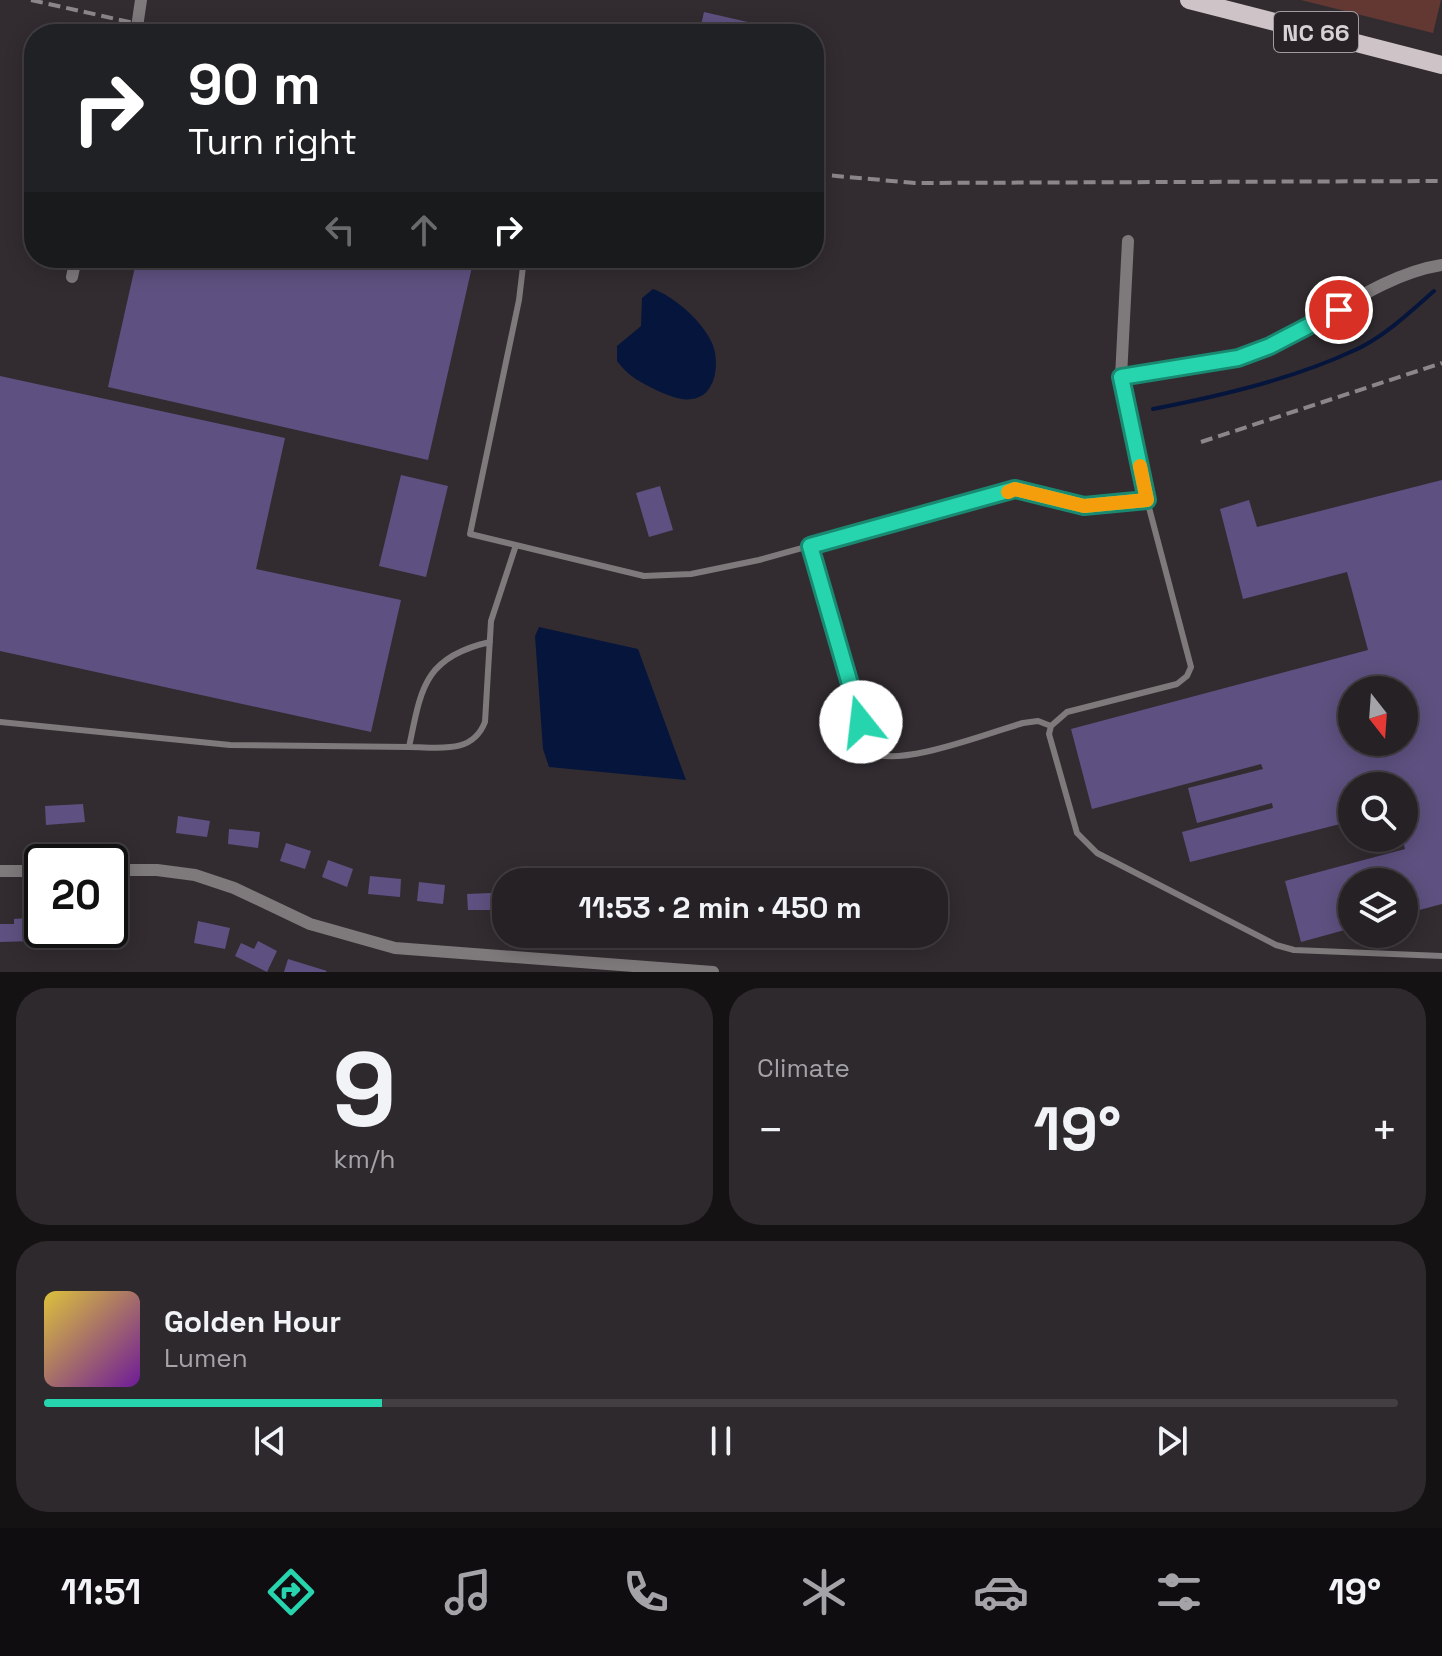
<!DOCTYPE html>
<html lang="en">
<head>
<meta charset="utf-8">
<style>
  body { margin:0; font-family:"Space Grotesk",sans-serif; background:#2e292d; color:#f1f3f6; height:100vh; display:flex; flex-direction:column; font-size:30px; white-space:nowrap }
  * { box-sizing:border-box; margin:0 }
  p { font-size:26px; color:#a4a3a7 }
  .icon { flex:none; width:44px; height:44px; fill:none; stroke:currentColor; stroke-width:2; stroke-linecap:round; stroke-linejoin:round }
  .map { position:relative; height:972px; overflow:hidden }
  .sheet { display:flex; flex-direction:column; gap:16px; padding:16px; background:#151214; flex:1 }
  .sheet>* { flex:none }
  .banner { position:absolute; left:24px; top:24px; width:800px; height:244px; border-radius:32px; box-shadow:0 4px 20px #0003,0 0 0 2px #423e42; background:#202124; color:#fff; overflow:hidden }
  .needle { width:52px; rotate:163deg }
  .tools { position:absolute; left:1338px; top:676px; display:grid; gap:16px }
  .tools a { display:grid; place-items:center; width:80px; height:80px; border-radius:50%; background:#262125; box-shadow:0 4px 20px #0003,0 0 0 2px #423e42; font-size:40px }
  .speed { position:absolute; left:24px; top:844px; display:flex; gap:16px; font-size:40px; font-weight:700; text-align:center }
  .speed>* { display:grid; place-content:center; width:104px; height:104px; border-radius:50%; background:#262125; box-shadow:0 4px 20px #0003,0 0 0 2px #423e42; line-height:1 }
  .speed .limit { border:4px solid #111; border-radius:12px; background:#fff; color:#111 }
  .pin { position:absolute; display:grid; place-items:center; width:68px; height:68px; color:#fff; margin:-34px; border:4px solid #fff; border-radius:50%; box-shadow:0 2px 8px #0007 }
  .me { position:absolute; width:88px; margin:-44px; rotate:344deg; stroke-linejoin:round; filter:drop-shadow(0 0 6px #0008) }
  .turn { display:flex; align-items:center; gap:28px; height:168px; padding:0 32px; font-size:36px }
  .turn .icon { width:104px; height:104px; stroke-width:2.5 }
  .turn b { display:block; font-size:56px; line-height:68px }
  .lanes { display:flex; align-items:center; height:76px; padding:0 32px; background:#0003; justify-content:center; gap:40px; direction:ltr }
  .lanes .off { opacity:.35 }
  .big { font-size:60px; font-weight:600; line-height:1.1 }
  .sheet .card { flex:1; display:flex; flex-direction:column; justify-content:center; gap:12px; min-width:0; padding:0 28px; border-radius:32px; background:#2e292d }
  .sheet .dial { align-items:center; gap:0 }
  .dial b { font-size:104px; line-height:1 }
  .song { display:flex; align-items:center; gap:24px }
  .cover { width:96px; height:96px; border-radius:12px; background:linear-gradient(135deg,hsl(50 70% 55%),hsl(280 70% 35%)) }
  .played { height:8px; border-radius:4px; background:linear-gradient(90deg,#26d5ae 25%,#423e42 25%) }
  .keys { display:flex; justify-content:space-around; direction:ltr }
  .heat { display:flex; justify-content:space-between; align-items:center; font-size:44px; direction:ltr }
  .sheet .tiles { flex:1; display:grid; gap:16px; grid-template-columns:1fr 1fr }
  .card:last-child { grid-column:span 2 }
  .trip { position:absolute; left:492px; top:868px; width:456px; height:80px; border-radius:32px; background:#262125; box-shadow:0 4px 20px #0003,0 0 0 2px #423e42; font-weight:600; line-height:80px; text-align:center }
  .tab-bar { display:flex; height:128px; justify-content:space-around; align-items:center; background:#0f0d0f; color:#a4a3a7 }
  .tab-bar .icon { width:56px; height:56px }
  .tab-bar .active { color:#26d5ae }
  .tab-bar b { font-size:36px; color:#f1f3f6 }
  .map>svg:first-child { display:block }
</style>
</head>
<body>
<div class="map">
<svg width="1442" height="972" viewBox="0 0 1442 972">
  <rect width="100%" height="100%" fill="#322c31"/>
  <!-- green -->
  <path fill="#633833" d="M1301 0H1441L1433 33Z"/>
  <!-- water -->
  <path fill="#06153c" d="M653 289C674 296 703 322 712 343 720 361 717 396 692 399 680 401 667 395 656 390 640 382 628 376 617 361V346L641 326 642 298Z
    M539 627 638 649 686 780 549 767 543 749 535 636Z"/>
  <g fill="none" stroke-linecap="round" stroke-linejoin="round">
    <!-- stream -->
    <path stroke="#06153c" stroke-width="4" d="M1153 409C1220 396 1293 379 1355 350 1384 337 1410 312 1434 291"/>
  </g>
  <!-- building -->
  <path fill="#5e5181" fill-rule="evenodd" d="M704 12 796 33V34H699Z
    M137 258H474L428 460 108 387Z
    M0 376 285 438 256 569 401 600 371 732 0 651Z
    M401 475 448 486 426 577 379 566Z
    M1442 480V904L1404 914V882H1352V928L1301 942 1285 881 1405 849 1402 838 1404 786H1352V821L1190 862 1182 832 1273 808 1272 803 1197 823 1188 788 1263 769 1261 764 1092 809 1071 729 1368 650 1347 572 1243 599 1220 509 1249 500 1257 527ZM1352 690H1404V742H1352Z
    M660 486 673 530 649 537 636 493Z
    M83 804 85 822 46 825 45 806Z
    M178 816 210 821 207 837 176 833Z
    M229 829 260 832 258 848 228 844Z
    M286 843 311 851 305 869 280 861Z
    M328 860 353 869 347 887 322 877Z
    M370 876 401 879 400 897 368 894Z
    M419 882 445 885 443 904 417 901Z
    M491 893V910H468L467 894Z
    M28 918V927H33L34 941 0 942V924H14V919Z
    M198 921 230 928 225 949 194 943Z
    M60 930H107V939L61 940Z
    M258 941 277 951 267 972 235 956 241 943 254 949Z
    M288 959 327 971 326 972H284Z"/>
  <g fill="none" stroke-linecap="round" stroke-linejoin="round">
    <!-- service -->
    <path stroke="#7e797a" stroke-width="6" d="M524 258 519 300 470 534 644 576 691 574 759 560 1015 489 1084 506 1147 500 1191 667 1187 676 1177 684 1067 712 1051 726 1049 734 1077 833 1097 853 1276 945 1294 950 1442 956
      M810 546 869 751C895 770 991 732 1023 723L1038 721 1051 726
      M490 642C423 657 421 690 409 747 439 747 472 755 485 722L491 621 516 545
      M0 722 230 745 409 747"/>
    <!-- minor -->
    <path stroke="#7e797a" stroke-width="12" d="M136 34 141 0
      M1128 241 1121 377 1147 500
      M72 277 76 258
      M1121 377C1171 369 1225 366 1271 346 1325 321 1382 274 1442 265
      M110 870H157L195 875 234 888 310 924 395 948 713 972
      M0 871H42"/>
    <!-- primary -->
    <path stroke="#cec4c7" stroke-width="18" d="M1189 0 1442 65"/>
    <!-- rail -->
    <path stroke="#8b868a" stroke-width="4" stroke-dasharray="12 6" stroke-linecap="butt" d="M31 0 183 34
      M814 174 915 183 1442 181
      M1201 442 1442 363"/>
  </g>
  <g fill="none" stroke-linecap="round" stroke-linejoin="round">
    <defs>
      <path id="route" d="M861 722 810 546 1015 489 1084 506 1147 500 1121 377 1238 358 1270 346 1339 310"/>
    </defs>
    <!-- route casing -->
    <use href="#route" stroke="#198a71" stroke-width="20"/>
    <!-- route -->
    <use href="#route" stroke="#26d5ae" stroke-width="14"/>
    <!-- slow -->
    <path stroke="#f59e0b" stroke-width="14" d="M1008 492 1015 489 1084 506 1147 500 1140 466"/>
  </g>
  <g text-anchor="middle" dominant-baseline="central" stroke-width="8" stroke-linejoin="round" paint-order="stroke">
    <!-- shield labels -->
    <rect fill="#282227" stroke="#a19ca1" stroke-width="2" x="1274" y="12" width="84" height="40" rx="6"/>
    <g font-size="24" font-weight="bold" fill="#d5d1d5">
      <text x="1316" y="32">NC 66</text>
    </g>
  </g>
</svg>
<div class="tools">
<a><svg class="needle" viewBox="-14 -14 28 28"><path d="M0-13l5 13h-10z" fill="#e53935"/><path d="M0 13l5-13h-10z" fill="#a4a3a7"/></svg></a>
<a><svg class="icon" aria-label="search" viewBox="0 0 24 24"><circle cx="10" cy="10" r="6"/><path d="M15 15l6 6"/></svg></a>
<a><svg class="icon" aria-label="layers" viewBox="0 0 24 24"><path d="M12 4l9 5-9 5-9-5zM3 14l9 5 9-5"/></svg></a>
</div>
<div class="speed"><div class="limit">20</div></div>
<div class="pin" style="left:1339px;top:310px;background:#d93025"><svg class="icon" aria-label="arrive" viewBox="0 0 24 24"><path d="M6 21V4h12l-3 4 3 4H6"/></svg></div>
<svg class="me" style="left:861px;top:722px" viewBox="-20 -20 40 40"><circle r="19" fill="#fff"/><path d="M0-13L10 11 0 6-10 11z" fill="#26d5ae"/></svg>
<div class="trip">11:53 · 2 min · 450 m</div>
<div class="banner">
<div class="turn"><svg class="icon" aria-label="right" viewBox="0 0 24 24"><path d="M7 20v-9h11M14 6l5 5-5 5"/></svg><div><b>90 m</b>Turn right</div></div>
<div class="lanes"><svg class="icon off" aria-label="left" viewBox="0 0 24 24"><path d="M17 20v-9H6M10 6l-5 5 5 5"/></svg><svg class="icon off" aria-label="ahead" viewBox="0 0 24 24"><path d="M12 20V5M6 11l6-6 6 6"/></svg><svg class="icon" aria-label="right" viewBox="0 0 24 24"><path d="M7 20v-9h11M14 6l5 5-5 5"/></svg></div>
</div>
</div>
<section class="sheet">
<div class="tiles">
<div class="card dial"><b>9</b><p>km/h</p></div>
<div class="card"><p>Climate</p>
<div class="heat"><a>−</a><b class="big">19°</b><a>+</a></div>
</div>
<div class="card">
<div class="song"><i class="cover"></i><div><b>Golden Hour</b><p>Lumen</p></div></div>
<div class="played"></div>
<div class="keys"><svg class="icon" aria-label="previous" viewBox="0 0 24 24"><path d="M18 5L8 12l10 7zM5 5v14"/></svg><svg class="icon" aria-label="pause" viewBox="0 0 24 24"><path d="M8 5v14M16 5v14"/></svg><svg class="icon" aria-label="next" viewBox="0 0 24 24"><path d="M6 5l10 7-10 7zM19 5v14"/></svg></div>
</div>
</div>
</section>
<nav class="tab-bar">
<b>11:51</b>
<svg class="icon active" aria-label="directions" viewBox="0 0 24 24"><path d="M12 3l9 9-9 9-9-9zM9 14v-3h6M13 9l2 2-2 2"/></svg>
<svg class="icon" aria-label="music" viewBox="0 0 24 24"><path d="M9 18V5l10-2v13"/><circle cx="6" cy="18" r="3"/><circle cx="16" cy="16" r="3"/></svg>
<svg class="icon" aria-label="phone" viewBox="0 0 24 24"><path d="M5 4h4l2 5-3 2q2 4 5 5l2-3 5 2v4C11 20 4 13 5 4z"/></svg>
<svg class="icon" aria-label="climate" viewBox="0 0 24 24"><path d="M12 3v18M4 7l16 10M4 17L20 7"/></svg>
<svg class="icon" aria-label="car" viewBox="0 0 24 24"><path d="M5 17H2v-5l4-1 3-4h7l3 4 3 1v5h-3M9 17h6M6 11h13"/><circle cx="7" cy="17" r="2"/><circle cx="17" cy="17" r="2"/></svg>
<svg class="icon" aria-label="filters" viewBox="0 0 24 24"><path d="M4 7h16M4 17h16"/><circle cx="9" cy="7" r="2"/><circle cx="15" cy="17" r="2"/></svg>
<b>19°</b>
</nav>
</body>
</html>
